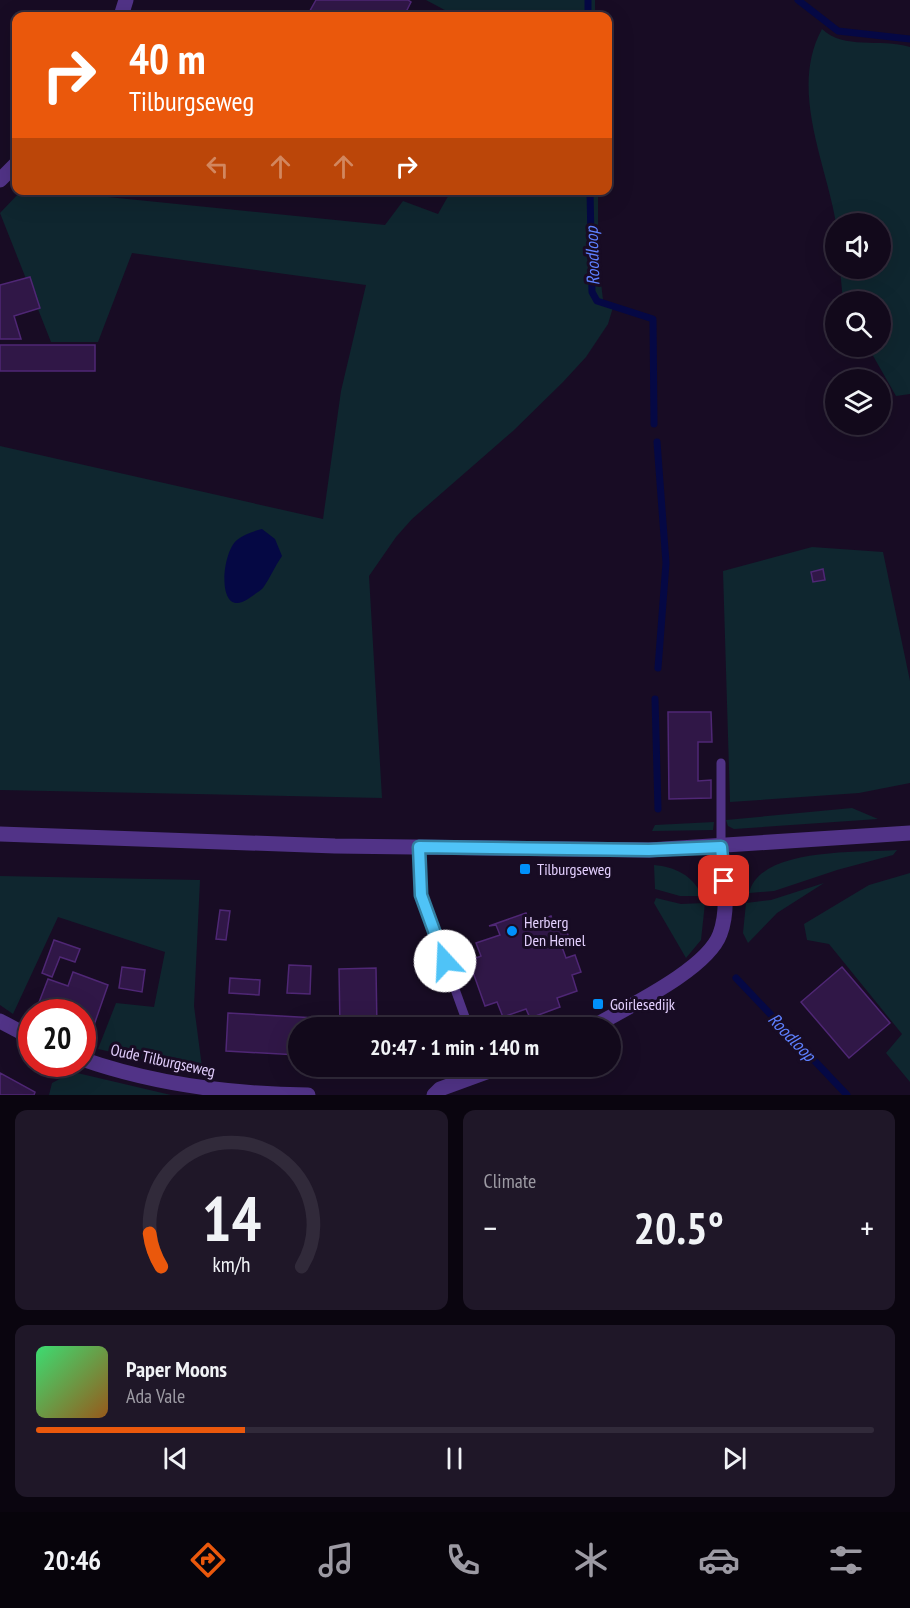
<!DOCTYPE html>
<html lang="en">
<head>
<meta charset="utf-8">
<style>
  body { margin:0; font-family:"PT Sans Narrow",sans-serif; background:#1f1728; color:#f1f3f6; height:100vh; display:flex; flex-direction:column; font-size:22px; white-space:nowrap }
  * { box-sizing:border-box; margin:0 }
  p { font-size:20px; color:#9c9aa3 }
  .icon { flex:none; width:33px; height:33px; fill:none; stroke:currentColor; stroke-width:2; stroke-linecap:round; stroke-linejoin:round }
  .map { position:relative; height:1095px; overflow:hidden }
  .panel { display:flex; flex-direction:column; gap:15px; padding:15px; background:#0a050f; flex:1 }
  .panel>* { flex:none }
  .banner { position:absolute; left:12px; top:12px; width:600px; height:183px; border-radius:12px; box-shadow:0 6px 24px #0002,0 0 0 2px #312a3a; background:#ea580c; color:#fff; overflow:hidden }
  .buttons { position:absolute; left:825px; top:213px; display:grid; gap:12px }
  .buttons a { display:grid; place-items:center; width:66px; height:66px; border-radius:50%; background:#12091b; box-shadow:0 6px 24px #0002,0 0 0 2px #312a3a; font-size:30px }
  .speed { position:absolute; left:18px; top:999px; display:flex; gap:12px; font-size:30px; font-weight:700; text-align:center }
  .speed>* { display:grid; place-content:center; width:78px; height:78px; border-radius:50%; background:#12091b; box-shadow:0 6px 24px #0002,0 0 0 2px #312a3a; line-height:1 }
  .speed .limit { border:9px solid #d22; background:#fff; color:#111 }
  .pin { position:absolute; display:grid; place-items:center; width:51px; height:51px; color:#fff; margin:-26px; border-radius:12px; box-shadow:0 3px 9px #0006 }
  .me { position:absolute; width:66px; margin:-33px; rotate:340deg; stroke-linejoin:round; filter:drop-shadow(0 0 4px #0008) }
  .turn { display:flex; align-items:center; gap:21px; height:126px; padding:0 18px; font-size:27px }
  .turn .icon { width:78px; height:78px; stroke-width:2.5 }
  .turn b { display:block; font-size:42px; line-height:51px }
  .lanes { display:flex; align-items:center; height:57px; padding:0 18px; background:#0003; justify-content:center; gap:30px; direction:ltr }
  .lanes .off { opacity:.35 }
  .big { font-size:45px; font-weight:600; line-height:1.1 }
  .panel .card { flex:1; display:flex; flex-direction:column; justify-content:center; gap:9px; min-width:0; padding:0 21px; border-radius:12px; background:#1f1728 }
  .panel .dial { align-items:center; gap:0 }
  .dial svg { height:156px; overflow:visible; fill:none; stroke:#312a3a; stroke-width:7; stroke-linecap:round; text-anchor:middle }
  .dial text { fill:#f1f3f6; stroke:none }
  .song { display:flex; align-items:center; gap:18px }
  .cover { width:72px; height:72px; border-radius:9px; background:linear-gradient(135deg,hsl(140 70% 55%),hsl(30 70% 35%)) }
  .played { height:6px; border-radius:3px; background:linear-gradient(90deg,#ea580c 25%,#312a3a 25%) }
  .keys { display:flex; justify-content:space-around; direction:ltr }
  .heat { display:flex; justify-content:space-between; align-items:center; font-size:33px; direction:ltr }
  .panel .tiles { flex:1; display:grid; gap:15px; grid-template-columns:1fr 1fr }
  .card:last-child { grid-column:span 2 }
  .trip { position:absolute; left:288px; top:1017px; width:333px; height:60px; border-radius:30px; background:#12091b; box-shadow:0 6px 24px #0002,0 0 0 2px #312a3a; font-weight:600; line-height:60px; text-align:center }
  .tab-bar { display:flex; height:96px; justify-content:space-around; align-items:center; background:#07040b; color:#9c9aa3 }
  .tab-bar .icon { width:42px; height:42px }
  .tab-bar .selected { color:#ea580c }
  .tab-bar b { font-size:27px; color:#f1f3f6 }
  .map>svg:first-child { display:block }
</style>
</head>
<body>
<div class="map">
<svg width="910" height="1095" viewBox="0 0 910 1095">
  <rect width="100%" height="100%" fill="#180c24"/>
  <!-- green -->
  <path fill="#0f262f" d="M426 0H595V16H456Z
    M822 29C844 50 879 38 910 47V394L896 396 868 347 880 346V302L843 301 840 269 880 268V224L836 223C826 163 789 89 822 29Z
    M39 190 385 225 403 201 438 214 451 191H598V257L603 300 614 304 608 324 586 357 563 382 513 431 412 519 396 537 369 576 382 798 0 790V446L323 519 341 391 366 285 132 253 98 342H51L0 213 21 191Z
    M812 547 883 552 910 681V783L859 793 730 802 723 571Z
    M852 808 878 819 734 829 728 826 726 820Z
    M714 822 713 830 652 831 655 825Z
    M897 850 893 855 837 870 774 891 749 893C760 847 858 853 897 850Z
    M654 865C675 867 693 875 702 896H680L655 889Z
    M910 873V1082L886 1053 902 1034 829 944 807 940 804 924 869 885Z
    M0 876 200 880 194 1006 202 1067 147 1060 98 1049 116 1003 154 1007 165 952 58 917 13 1014 0 1005Z
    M824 883 777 913 748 943 743 933 746 903 771 900Z
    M656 898 681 904 705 903 701 940 686 958 654 903Z
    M73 1072 171 1095H49L52 1083Z"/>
  <!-- water -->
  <path fill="#050844" d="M262 529 275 539 282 556C275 566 270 578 263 588 259 592 253 595 248 599 216 620 221 553 237 540 244 534 254 531 262 529Z"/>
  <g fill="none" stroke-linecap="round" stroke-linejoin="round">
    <!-- stream -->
    <path stroke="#050844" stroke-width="7" d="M588 0V16
      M798 0 838 31 910 39
      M590 190 592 292 597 301 653 319 654 424
      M657 442 666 563 658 668
      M655 699 658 809
      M736 978 847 1095"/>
  </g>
  <!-- building -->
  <path fill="#301747" stroke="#4f2775" stroke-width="1.5" d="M316 0H408L411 2 404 16H307Z
    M30 277 40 308 14 316 21 339H0V285Z
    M0 345H95V371H0Z
    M823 569 825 580 813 582 811 572Z
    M668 712H711L712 742H698V781L711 780V798L669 799Z
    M220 910 230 911 226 940 216 939Z
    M526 913 530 924 551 916 556 930 565 927 571 943 562 947 566 958 575 955 581 972 572 975 577 991 557 998 560 1007 533 1017 530 1018 526 1009 503 1017 497 1002 485 1006 469 961 481 956 476 943 500 935 496 925 489 926Z
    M54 940 80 949 75 962 60 957 52 977 42 973Z
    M289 965 311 966 310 994 287 993Z
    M122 967 145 970 142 992 119 988Z
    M842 967 890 1023 849 1058 801 1002Z
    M376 968 377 1028H340L339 969Z
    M73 972 108 985 94 1025 82 1021V1012H59L38 1005 48 979 68 986Z
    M230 978 260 980 259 995 229 993Z
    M228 1013 316 1018 315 1028H298V1055L226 1051Z
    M0 1073 35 1092 34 1095H0Z"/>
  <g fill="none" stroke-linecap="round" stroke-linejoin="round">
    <!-- service -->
    <path stroke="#513387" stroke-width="9" d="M721 763V847
      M419 847 421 895 469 1028"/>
    <!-- minor -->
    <path stroke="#513387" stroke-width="15" d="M121 16 126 0
      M0 180 16 164
      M0 1021 32 1038
      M82 1059C156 1085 231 1094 308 1095"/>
    <!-- tertiary -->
    <path stroke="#513387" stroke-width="15" d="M0 834 335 846 649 850 910 833
      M591 1028C625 1008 707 970 720 934 730 908 723 874 721 847
      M434 1095 440 1089 503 1066"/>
  </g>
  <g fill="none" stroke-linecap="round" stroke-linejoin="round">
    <defs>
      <path id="route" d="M445 961 421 895 419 847 649 850 721 847 724 881"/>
    </defs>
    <!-- route casing -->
    <use href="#route" stroke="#337fa1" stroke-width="15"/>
    <!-- route -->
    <use href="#route" stroke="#4fc3f7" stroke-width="10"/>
  </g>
  <!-- markers -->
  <g fill="#0091fb" stroke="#180c24" stroke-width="2">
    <rect x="519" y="863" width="12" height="12" rx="3"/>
    <circle cx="512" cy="931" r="6"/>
    <rect x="592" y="998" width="12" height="12" rx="3"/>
  </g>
  <g text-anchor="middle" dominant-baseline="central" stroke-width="6" stroke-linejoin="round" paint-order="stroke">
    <!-- poi labels -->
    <g font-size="16" fill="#e4d0ff" stroke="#180c24" text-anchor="start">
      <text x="537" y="869">Tilburgseweg</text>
      <text x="524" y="922">Herberg<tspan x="524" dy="18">Den Hemel</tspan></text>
      <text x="610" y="1004">Goirlesedijk</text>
    </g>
    <!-- street labels -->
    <g font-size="16" fill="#e4d0ff" stroke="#180c24">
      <text transform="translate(163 1060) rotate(12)">Oude Tilburgseweg</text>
    </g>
    <!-- water labels -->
    <g font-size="18" font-style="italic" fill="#5e80ff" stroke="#180c24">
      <text transform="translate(592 256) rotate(-92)">Roodloop</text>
      <text transform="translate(792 1037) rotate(46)">Roodloop</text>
    </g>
  </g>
</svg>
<div class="buttons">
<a><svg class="icon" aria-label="sound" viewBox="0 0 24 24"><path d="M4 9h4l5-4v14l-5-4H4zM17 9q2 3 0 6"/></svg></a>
<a><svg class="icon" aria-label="search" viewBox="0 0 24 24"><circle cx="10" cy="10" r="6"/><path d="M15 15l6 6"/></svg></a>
<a><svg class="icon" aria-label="layers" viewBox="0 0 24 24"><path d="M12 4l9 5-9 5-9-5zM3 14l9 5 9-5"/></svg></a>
</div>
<div class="speed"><div class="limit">20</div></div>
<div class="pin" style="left:724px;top:881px;background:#d93025"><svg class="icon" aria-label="arrive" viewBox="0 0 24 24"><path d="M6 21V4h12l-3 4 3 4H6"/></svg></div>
<svg class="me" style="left:445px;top:961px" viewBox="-20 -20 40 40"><circle r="19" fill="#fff"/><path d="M0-13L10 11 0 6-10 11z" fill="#4fc3f7"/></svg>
<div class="trip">20:47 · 1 min · 140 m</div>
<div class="banner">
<div class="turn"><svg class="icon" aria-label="right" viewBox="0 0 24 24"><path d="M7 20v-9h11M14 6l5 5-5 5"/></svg><div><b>40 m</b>Tilburgseweg</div></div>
<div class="lanes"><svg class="icon off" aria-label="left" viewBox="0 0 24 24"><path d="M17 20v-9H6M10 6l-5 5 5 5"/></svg><svg class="icon off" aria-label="ahead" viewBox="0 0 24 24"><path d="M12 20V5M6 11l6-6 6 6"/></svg><svg class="icon off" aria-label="ahead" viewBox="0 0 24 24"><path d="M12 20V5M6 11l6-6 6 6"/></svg><svg class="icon" aria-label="right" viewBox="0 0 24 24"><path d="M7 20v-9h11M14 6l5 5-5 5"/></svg></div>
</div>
</div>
<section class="panel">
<div class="tiles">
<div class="card dial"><svg viewBox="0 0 100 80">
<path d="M14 69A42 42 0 1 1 86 69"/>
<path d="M14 69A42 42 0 0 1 8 52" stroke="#ea580c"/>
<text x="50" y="56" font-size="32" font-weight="700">14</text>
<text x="50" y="72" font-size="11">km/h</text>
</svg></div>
<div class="card"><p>Climate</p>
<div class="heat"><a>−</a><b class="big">20.5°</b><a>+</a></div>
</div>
<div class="card">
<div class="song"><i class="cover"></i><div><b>Paper Moons</b><p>Ada Vale</p></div></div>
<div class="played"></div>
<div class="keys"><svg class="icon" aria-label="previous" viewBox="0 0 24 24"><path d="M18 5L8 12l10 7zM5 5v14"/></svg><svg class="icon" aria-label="pause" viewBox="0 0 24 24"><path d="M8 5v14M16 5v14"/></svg><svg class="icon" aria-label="next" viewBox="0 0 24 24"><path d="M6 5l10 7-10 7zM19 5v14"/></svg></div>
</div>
</div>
</section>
<nav class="tab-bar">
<b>20:46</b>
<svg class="icon selected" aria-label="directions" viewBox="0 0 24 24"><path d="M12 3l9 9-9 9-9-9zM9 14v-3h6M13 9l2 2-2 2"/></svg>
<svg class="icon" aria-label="music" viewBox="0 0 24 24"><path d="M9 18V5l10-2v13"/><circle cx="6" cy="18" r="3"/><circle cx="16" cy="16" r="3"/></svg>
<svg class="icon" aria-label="phone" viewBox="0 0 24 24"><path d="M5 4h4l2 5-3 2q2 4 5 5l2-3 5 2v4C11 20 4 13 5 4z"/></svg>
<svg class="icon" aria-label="climate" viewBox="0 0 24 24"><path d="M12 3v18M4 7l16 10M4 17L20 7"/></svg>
<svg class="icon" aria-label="car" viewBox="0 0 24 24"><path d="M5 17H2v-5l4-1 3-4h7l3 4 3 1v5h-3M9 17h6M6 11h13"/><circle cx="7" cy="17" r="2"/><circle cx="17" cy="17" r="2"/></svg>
<svg class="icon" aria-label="filters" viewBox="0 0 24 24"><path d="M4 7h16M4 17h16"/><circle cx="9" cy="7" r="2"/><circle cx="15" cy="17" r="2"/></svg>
</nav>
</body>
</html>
